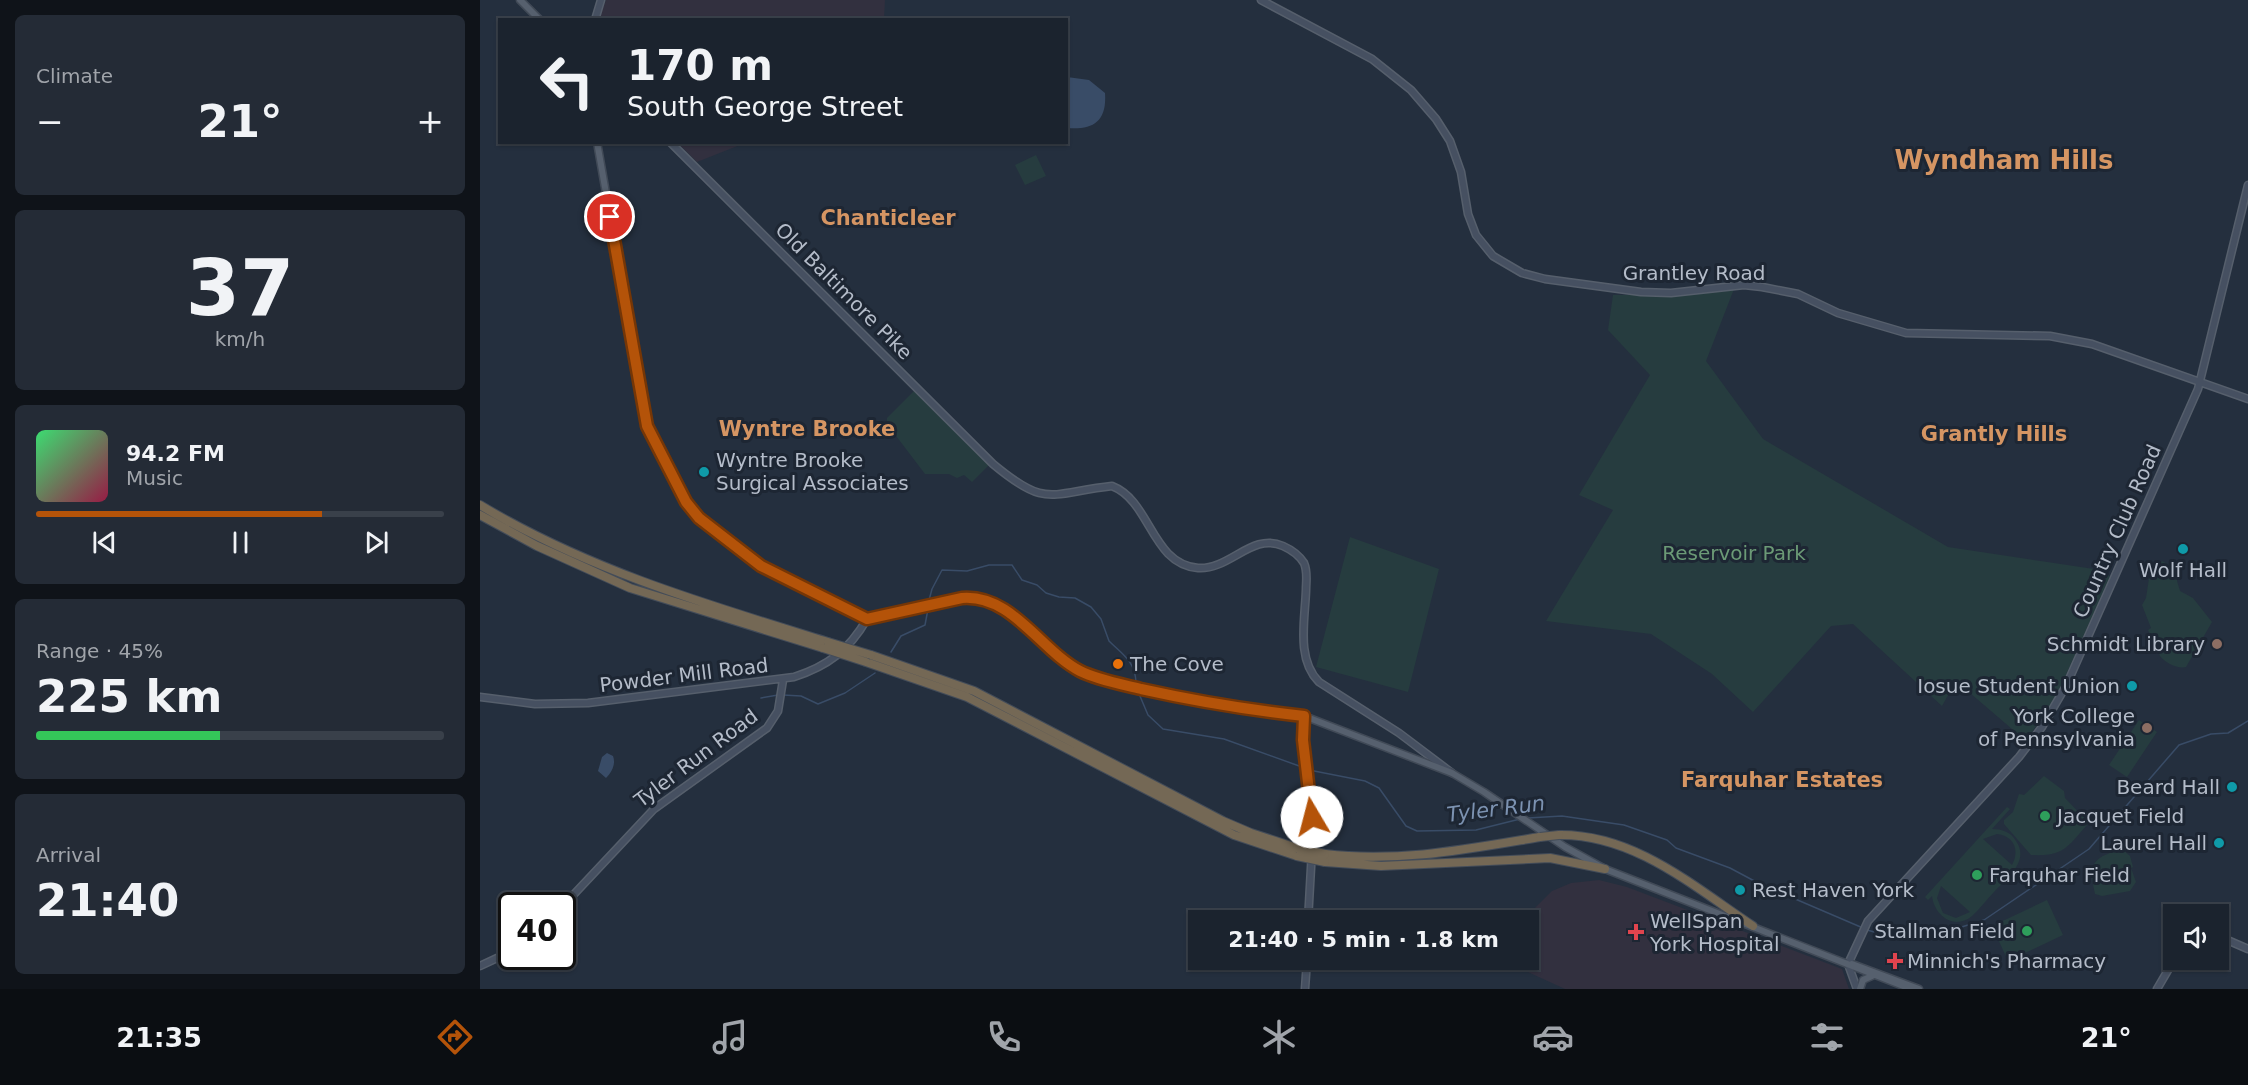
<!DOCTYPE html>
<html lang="en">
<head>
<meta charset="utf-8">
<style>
  body { margin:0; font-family:"DejaVu Sans",sans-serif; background:#242b36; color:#f1f3f6; height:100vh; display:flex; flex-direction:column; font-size:22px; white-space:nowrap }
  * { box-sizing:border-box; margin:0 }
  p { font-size:20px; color:#a0a4aa }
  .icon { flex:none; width:33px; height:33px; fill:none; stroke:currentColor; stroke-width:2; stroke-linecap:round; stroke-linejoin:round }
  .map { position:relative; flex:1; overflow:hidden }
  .sheet { display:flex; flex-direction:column; gap:15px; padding:15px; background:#0f1319; width:480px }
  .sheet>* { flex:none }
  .hud { position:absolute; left:18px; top:18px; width:570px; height:126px; border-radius:0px; box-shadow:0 2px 4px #0004,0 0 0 2px #39404a; background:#1b232e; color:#f1f3f6; overflow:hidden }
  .tools { position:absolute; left:1683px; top:904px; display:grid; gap:12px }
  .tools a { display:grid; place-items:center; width:66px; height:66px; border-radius:0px; background:#1b232e; box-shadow:0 2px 4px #0004,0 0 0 2px #39404a; font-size:30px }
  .speed { position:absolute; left:18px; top:892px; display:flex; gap:12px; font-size:30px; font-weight:700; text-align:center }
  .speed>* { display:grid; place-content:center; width:78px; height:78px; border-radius:50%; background:#1b232e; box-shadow:0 2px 4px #0004,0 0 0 2px #39404a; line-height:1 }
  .speed .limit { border:3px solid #111; border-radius:9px; background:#fff; color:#111 }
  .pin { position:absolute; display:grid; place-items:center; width:51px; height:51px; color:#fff; margin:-26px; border:3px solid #fff; border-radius:50%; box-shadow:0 2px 6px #0007 }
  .me { position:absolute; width:66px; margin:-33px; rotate:352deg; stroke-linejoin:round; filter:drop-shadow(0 0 4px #0008) }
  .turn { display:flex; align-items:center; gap:21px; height:126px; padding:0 30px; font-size:27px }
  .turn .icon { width:78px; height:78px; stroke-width:2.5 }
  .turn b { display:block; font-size:42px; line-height:51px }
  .big { font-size:45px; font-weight:700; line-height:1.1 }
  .sheet .card { flex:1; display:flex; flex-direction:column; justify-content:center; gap:9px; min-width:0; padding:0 21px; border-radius:9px; background:#242b36 }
  .sheet .dial { align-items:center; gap:0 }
  .dial b { font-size:78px; line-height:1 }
  .song { display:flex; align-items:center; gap:18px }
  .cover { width:72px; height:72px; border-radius:9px; background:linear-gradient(135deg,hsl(140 70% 55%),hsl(340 70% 35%)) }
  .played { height:6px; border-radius:3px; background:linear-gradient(90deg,#b45309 70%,#39404a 70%) }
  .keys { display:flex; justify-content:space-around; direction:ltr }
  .heat { display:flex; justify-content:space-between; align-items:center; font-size:33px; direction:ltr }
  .charge { height:9px; border-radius:4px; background:linear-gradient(90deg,#34c759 45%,#39404a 0) }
  .trip { position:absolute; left:708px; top:910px; width:351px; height:60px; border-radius:0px; background:#1b232e; box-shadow:0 2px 4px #0004,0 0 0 2px #39404a; font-weight:700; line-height:60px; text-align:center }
  .tab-bar { display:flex; height:96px; justify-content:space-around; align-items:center; background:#0b0e12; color:#a0a4aa }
  .tab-bar .icon { width:42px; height:42px }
  .tab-bar .active { color:#b45309 }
  .tab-bar b { font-size:27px; color:#f1f3f6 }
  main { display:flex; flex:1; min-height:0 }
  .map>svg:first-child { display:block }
</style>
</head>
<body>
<main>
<section class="sheet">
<div class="card"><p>Climate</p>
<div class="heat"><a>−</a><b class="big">21°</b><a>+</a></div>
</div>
<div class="card dial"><b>37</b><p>km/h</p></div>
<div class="card">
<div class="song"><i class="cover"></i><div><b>94.2 FM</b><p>Music</p></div></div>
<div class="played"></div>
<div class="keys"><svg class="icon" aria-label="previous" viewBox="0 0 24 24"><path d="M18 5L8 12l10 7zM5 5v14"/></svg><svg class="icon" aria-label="pause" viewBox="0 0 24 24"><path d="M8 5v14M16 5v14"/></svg><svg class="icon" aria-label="next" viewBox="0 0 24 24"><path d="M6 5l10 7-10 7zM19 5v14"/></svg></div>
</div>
<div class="card"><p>Range · 45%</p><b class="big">225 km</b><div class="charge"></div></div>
<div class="card"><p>Arrival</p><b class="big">21:40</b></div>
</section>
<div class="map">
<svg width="1768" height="989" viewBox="0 0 1768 989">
  <rect width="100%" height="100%" fill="#242f3e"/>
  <!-- medical -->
  <path fill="#32303f" d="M126 0H405L404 19H119Z
    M198 143H265L217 162Z
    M1119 880 1147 887 1362 969 1369 989H1085L1048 972V921L1046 917 1072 891 1091 883Z"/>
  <!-- green -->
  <path fill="#263c3f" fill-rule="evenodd" d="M556 155 566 176 545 185 535 165Z
    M1254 289 1226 361 1283 439 1468 547 1614 569 1630 576 1578 693 1546 741 1476 681 1462 706 1373 624 1351 626 1273 712 1232 674 1171 634 1066 621 1133 510 1099 495 1170 375 1128 330 1133 295H1193Z
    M436 389 511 463 492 482 484 475 477 478 469 474H445L407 424V418Z
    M870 537 959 569 928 692 836 667Z
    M1682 561 1699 570 1697 581 1700 591 1713 598 1732 622 1706 667C1698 669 1685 663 1680 656L1668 630 1671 628 1662 605 1666 598 1670 572 1672 569 1676 571Z
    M1659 720 1677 732 1647 777 1629 765Z
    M1564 776 1584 791 1585 798 1609 823C1588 845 1586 857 1551 855L1524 824V820L1533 812 1539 794 1544 795Z
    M1527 807 1530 809 1512 829C1522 829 1531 832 1536 841 1550 861 1527 878 1514 892 1507 899 1500 909 1492 916 1474 931 1454 915 1452 896L1448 900 1445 897ZM1517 834C1534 836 1540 850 1532 865L1503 839ZM1461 886 1490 912 1476 918 1463 913 1457 898Z
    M1642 849 1650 856 1653 867 1651 868 1656 882 1650 891 1622 896 1615 894C1608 863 1612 858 1642 849Z
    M1567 900 1583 935 1528 961 1512 926Z"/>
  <!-- water -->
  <path fill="#394c67" d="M587 77 609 80 625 93C627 122 613 130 587 128Z
    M127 753 133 756C136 764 132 772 126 778L118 771 122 757Z"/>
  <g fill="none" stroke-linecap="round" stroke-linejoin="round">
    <!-- stream -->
    <path stroke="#394c67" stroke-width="1.5" d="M448 604 452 589 462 570 487 571 509 565H532L542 580 557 585 566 593 579 597 595 598 611 607 621 619 629 641C642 654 655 661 656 682
      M411 652 421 636 445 625 448 609
      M657 689 668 715 683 729 744 739 822 767
      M303 695 321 696 338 704 365 693 395 673
      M281 698 298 695
      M829 770 885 781 899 788 926 826 937 831 996 830 1040 819
      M1048 818 1082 816 1144 825 1187 840 1196 848 1250 868 1280 884 1383 928
      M1387 930 1412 937H1437L1443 931 1472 930 1504 920 1609 849 1699 745 1731 734 1748 733 1768 721"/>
    <defs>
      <path id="secondary" d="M781 0 892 59 931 90 956 119 970 141 981 172 988 214 996 235 1013 256 1042 273 1065 279 1161 292 1191 293 1264 285 1282 287 1318 294 1358 313 1426 333 1570 336 1612 344 1768 399
        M115 20 121 0
        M190 142 513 464C567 509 569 493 632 486 671 501 671 564 718 568 750 570 772 532 803 546 812 550 819 555 824 563 828 572 826 581 826 590 825 620 816 659 839 682L919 733 972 773
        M0 697 55 704 108 703 314 677C348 666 369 650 387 619
        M824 716 823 740 833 832 828 921
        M82 907 174 809 287 728 298 711 303 680
        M1738 936 1768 949
        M0 966 32 951
        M825 989 827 960
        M1377 989 1368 964 1388 921 1539 757 1562 727 1586 686 1718 389 1768 185
        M1677 989 1694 960"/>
      <path id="primary" d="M40 0 60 20
        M117 142 167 426 212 510 281 566 387 619 482 598 507 600 525 609 590 665 605 673 743 707 824 716 972 773 1004 792 1085 847 1125 869 1431 989
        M1372 964 1439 989
        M1380 989 1383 980 1392 976"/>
      <path id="highway" d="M0 505C108 570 228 605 348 642
        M0 515 57 546 150 588 343 648
        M391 655 494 691 743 821 771 833 817 848
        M386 662 487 697 754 835 817 856
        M1079 835C1154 834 1213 886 1273 926
        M845 854C918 863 988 849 1060 837
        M845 862 901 866 1070 858 1125 869"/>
    </defs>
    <!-- secondary casing -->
    <use href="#secondary" stroke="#565f6c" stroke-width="9"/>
    <!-- primary casing -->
    <use href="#primary" stroke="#414a57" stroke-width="9"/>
    <!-- highway casing -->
    <use href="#highway" stroke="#434c59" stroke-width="10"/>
    <!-- secondary -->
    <use href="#secondary" stroke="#465061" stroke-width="6"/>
    <!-- primary -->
    <use href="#primary" stroke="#56606e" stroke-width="6"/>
    <!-- highway -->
    <use href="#highway" stroke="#746855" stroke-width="8"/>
    <defs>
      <path id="highway-bridge" d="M348 642 391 655
        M343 648 386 662
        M1060 837 1079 835
        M817 848 845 854
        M817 856 845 862"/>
    </defs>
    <!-- highway-bridge casing -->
    <use href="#highway-bridge" stroke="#434c59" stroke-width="10" stroke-linecap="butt"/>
    <!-- highway-bridge -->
    <use href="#highway-bridge" stroke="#746855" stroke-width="8"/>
  </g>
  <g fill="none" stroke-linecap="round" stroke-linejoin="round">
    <defs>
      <path id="route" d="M130 217 167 426 206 502 219 518 281 566 387 619 482 598C532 594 560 650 600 671 618 680 641 684 661 689 715 701 769 710 824 716L823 740 832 817"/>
    </defs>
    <!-- route casing -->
    <use href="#route" stroke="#753606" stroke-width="15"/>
    <!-- route -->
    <use href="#route" stroke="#b45309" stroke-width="10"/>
  </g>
  <!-- markers -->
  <g fill="#0f9aa8" stroke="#1d2633" stroke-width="2">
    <circle cx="224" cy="472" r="6"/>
    <circle cx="1703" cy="549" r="6"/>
    <circle cx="1652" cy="686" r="6"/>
    <circle cx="1752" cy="787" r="6"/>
    <circle cx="1739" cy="843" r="6"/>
    <circle cx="1260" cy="890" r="6"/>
  </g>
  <g fill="#8d6e63" stroke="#1d2633" stroke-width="2">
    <circle cx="1737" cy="644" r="6"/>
    <circle cx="1667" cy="728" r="6"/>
  </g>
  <circle fill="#e8710a" stroke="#1d2633" stroke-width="2" cx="638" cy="664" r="6"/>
  <g fill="#2e9e5b" stroke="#1d2633" stroke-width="2">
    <circle cx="1565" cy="816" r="6"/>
    <circle cx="1497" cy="875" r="6"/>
    <circle cx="1547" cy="931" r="6"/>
  </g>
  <g fill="#e0444e" stroke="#1d2633" stroke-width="2">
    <path d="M1153 923h6v6h6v6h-6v6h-6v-6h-6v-6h6z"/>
    <path d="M1412 952h6v6h6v6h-6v6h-6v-6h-6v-6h6z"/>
  </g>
  <g text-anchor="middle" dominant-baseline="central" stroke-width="6" stroke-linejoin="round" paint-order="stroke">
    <!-- street labels -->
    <g font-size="20" fill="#b4bcc9" stroke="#1d2633">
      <text x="1214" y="273">Grantley Road</text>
      <text transform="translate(364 291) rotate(45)">Old Baltimore Pike</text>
      <text transform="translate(1637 531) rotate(-66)">Country Club Road</text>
      <text transform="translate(204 675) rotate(-7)">Powder Mill Road</text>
      <text transform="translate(216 758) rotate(-37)">Tyler Run Road</text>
    </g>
    <!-- poi labels -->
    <g font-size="20" fill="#b4bcc9" stroke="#1d2633" text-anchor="start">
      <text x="236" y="460">Wyntre Brooke<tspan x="236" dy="23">Surgical Associates</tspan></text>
      <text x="1703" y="570" text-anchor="middle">Wolf Hall</text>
      <text x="1725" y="644" text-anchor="end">Schmidt Library</text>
      <text x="650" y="664">The Cove</text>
      <text x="1640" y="686" text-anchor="end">Iosue Student Union</text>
      <text x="1655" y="716" text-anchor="end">York College<tspan x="1655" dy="23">of Pennsylvania</tspan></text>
      <text x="1740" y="787" text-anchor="end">Beard Hall</text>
      <text x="1577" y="816">Jacquet Field</text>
      <text x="1727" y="843" text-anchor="end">Laurel Hall</text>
      <text x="1509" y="875">Farquhar Field</text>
      <text x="1272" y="890">Rest Haven York</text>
      <text x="1170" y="921">WellSpan<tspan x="1170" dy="23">York Hospital</tspan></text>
      <text x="1535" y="931" text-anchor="end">Stallman Field</text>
      <text x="1427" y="961">Minnich's Pharmacy</text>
    </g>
    <!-- park labels -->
    <g font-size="20" fill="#6b9a76" stroke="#1d2633">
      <text x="1254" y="553">Reservoir Park</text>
    </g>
    <!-- neighbourhood labels -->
    <g font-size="21" font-weight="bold" fill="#d59563" stroke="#1d2633">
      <text x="408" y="218">Chanticleer</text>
      <text x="327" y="429">Wyntre Brooke</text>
      <text x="1514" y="434">Grantly Hills</text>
      <text x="1302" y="780">Farquhar Estates</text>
    </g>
    <!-- water labels -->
    <g font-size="21" font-style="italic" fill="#7c92b1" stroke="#1d2633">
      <text transform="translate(1016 809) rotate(-7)">Tyler Run</text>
    </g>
    <!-- district labels -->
    <g font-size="26" font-weight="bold" fill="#d59563" stroke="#1d2633">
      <text x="1524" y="160">Wyndham Hills</text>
    </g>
  </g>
</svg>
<div class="tools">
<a><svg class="icon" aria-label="sound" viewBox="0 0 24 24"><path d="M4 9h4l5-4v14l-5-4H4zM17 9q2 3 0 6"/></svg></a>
</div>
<div class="speed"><div class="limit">40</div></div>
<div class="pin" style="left:130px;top:217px;background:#d93025"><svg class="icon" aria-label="arrive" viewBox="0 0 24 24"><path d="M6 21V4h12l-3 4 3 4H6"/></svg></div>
<svg class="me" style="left:832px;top:817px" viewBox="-20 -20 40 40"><circle r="19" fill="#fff"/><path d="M0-13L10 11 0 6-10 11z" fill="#b45309"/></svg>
<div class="trip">21:40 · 5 min · 1.8 km</div>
<div class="hud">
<div class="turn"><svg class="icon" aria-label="left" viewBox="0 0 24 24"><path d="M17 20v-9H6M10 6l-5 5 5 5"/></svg><div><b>170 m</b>South George Street</div></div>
</div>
</div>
</main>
<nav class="tab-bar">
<b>21:35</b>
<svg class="icon active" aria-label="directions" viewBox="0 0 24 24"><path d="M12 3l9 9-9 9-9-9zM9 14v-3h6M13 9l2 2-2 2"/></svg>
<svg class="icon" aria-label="music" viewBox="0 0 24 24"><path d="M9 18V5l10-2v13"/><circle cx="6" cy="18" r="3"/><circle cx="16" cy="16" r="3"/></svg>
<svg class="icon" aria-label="phone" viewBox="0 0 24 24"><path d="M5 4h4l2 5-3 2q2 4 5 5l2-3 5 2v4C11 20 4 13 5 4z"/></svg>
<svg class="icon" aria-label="climate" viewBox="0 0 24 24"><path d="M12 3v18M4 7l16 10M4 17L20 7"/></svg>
<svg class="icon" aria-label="car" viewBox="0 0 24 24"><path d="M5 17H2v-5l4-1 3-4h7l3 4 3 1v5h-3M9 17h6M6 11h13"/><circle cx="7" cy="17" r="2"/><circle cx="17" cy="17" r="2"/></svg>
<svg class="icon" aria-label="filters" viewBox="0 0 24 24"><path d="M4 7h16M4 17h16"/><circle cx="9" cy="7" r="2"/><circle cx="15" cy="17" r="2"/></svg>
<b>21°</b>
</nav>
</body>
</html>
